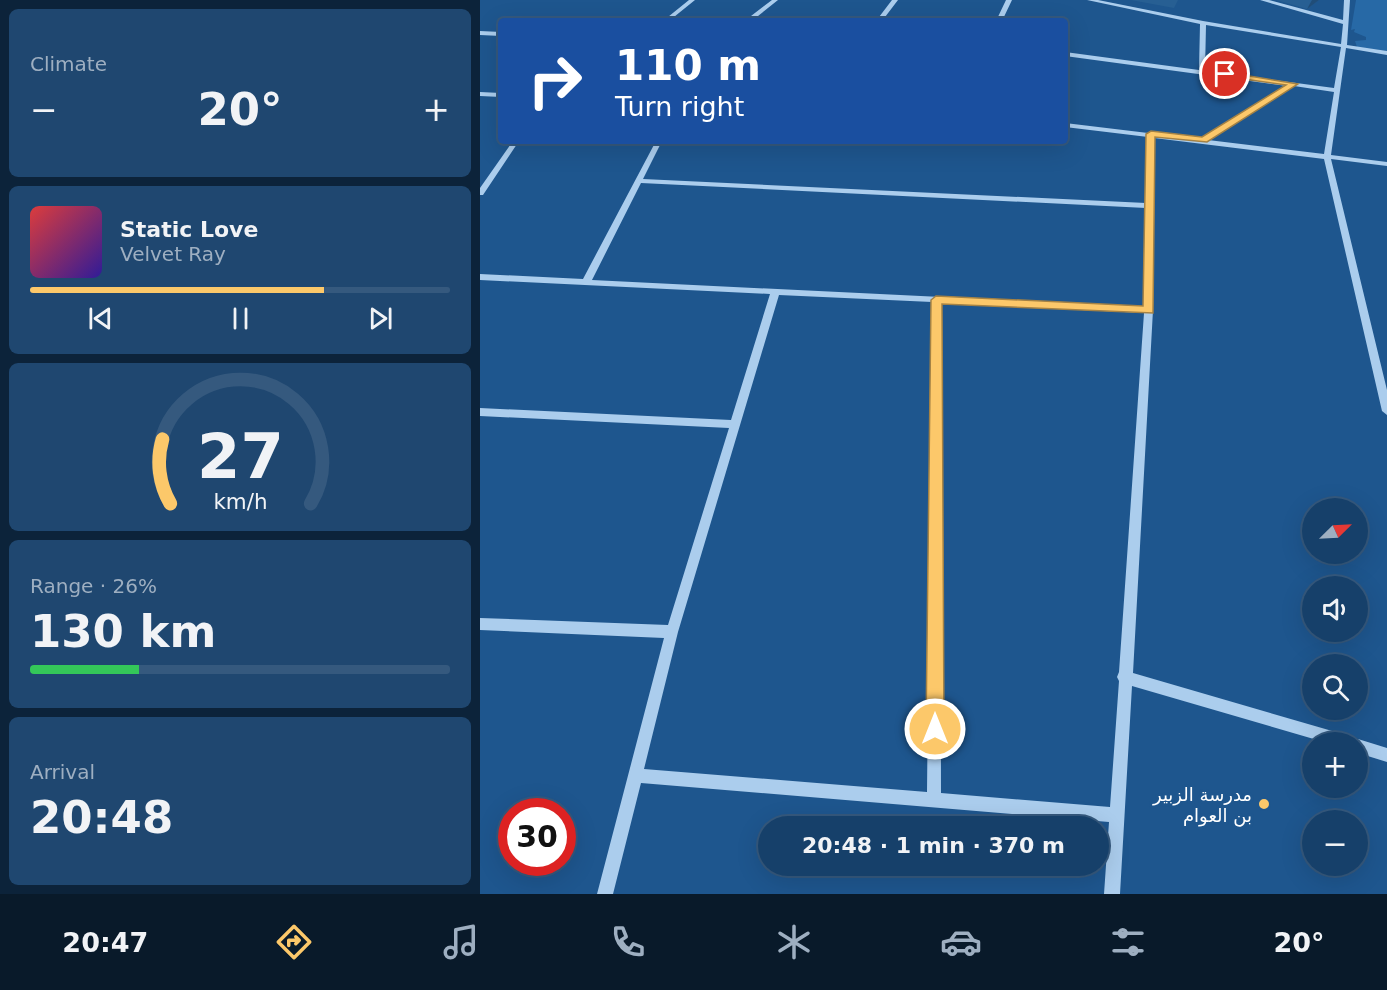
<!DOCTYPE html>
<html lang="en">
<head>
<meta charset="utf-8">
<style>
  body { margin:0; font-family:"DejaVu Sans",Vazirmatn,sans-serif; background:#1f4770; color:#f1f3f6; height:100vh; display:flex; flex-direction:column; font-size:22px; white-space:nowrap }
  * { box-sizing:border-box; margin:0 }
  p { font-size:20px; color:#9eafc1 }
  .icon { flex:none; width:33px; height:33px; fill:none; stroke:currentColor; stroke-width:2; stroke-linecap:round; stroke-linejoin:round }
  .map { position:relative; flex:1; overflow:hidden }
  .details { display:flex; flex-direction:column; gap:9px; padding:9px; background:#0c233a; width:480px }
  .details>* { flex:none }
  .hud { position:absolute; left:18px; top:18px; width:570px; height:126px; border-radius:6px; box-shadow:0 6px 24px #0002,0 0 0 2px #35597e; background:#1a4fa0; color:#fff; overflow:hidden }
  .needle { width:39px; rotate:66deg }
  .tools { position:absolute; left:822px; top:498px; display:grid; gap:12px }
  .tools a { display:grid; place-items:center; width:66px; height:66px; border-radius:50%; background:#16406a; box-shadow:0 6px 24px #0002,0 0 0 2px #35597e; font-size:30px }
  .speed { position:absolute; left:18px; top:798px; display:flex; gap:12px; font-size:30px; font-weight:700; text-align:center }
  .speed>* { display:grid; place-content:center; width:78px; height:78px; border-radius:50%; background:#16406a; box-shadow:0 6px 24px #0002,0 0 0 2px #35597e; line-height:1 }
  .speed .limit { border:9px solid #d22; background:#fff; color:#111 }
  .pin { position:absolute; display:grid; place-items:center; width:51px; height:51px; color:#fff; margin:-26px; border:3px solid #fff; border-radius:50%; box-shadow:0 2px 6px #0007 }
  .me { position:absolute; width:66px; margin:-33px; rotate:0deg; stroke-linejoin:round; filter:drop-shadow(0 0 4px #0008) }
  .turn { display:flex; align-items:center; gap:21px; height:126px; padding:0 18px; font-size:27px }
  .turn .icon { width:78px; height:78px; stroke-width:2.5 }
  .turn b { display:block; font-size:42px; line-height:51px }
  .big { font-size:45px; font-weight:800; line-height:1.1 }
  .details .card { flex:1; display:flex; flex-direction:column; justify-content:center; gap:9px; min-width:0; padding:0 21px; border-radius:9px; background:#1f4770 }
  .details .dial { align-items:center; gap:0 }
  .dial svg { height:156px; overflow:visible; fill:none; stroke:#35597e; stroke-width:7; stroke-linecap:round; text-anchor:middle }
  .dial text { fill:#f1f3f6; stroke:none }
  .song { display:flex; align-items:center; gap:18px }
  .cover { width:72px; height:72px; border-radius:9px; background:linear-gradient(135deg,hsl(0 70% 55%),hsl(250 70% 35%)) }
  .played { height:6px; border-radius:3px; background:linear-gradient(90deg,#fcc86a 70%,#35597e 70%) }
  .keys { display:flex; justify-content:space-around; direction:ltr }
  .heat { display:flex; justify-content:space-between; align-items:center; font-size:33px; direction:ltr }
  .charge { height:9px; border-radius:4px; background:linear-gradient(90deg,#34c759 26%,#35597e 0) }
  .trip { position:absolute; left:278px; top:816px; width:351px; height:60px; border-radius:30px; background:#16406a; box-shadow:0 6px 24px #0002,0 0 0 2px #35597e; font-weight:800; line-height:60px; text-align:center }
  .tab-bar { display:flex; height:96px; justify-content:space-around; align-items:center; background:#091a2a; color:#9eafc1 }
  .tab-bar .icon { width:42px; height:42px }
  .tab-bar .selected { color:#fcc86a }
  .tab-bar b { font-size:27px; color:#f1f3f6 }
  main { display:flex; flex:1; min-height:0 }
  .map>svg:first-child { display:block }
</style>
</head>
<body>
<main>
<section class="details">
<div class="card"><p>Climate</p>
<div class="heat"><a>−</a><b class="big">20°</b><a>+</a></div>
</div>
<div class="card">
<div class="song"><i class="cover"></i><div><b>Static Love</b><p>Velvet Ray</p></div></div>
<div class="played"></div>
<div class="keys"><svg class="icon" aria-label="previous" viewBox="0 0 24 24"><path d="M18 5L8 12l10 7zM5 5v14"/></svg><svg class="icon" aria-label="pause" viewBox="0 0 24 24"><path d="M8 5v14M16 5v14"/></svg><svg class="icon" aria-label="next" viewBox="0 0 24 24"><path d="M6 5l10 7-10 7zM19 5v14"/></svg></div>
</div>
<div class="card dial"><svg viewBox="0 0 100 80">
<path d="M14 69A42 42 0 1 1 86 69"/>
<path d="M14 69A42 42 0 0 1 10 36" stroke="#fcc86a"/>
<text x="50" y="56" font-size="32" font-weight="700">27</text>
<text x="50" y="72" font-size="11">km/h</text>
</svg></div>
<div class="card"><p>Range · 26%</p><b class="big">130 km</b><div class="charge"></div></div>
<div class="card"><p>Arrival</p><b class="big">20:48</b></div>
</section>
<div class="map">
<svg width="907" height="894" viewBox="0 0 907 894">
  <rect width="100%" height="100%" fill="#1e568e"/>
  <!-- green -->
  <path fill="#2769a6" d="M876 0H907V51L877 47 875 41 886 40V37L874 32 875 29 871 30Z"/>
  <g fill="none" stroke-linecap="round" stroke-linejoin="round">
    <!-- minor -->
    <path fill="#abcded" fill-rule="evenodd" d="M209 0H215L189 21H183Z
      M292 0H298L278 16 311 21 270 19 271 16Z
      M412 0H418L402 21H396Z
      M526 0H532L522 21H516Z
      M607 0H618L723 21 861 44 863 24 780 0H789L863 20 864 0H870L867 45 907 51V55L866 48 851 155 907 162V166L851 159 907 390V415L902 411 844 159 674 138 673 310 653 673 866 735 871 737 873 742 878 739 907 748V762L878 753V742H844L652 686 640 894H624L629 822 161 783 133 894H117L184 638 0 630V618L188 625 249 428 0 416V408L251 420 290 294 0 280V274L103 279 176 141H182L163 179 666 203 668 137 585 127V123L668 133 671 132 720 139 807 86 585 56V52L719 70 720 24ZM726 25 861 47 854 88 725 71ZM814 86 854 92 844 154 728 140ZM161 183 666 208 665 307 112 280ZM299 295 452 302 447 792 164 769 198 632ZM460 303 664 313 639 672 637 677 639 681 630 807 461 793Z
      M0 31 21 32V36L0 35Z
      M0 92 21 93V97L0 96Z
      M33 141H39L3 195H0V188Z"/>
  </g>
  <!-- wall -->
  <path fill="#275f93" d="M651 0H698L694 8Z
    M796 0H839L827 9Z"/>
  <!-- shaded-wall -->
  <path fill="#204d78" d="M832 0H839L827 9Z"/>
  <!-- route -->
  <path fill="#fcc86a" stroke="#a48245" stroke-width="1.5" d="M745 72 818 84 727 142 675 137 673 313 462 304 464 729 461 735 455 737 448 735 446 729 451 300 456 296 663 306 666 134 671 131 722 137 806 85 742 76V72Z"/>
  <!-- markers -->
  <circle fill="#fcc86a" stroke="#1e568e" stroke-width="2" cx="784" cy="804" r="6"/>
  <g text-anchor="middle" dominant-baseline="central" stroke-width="6" stroke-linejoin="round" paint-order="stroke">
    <!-- near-poi labels -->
    <g font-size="18" fill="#fff" stroke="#1e568e" text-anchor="end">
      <text x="772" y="794">مدرسة الزبير<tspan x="772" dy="21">بن العوام</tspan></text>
    </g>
  </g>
</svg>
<div class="tools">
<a><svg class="needle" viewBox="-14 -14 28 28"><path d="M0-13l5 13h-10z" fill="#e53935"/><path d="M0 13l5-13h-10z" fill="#9eafc1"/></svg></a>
<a><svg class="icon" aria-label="sound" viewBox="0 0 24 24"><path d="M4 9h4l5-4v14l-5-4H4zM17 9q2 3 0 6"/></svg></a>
<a><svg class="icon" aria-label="search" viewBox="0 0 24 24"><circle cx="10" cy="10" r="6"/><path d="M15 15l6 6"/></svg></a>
<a>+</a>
<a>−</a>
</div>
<div class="speed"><div class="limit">30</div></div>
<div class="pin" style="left:745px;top:74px;background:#d93025"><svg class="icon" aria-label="arrive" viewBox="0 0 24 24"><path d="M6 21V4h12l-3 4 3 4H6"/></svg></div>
<svg class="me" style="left:455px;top:729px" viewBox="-20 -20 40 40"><circle r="17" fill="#fcc86a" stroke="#fff" stroke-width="3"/><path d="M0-11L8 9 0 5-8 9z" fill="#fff"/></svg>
<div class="trip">20:48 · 1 min · 370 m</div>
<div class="hud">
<div class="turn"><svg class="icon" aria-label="right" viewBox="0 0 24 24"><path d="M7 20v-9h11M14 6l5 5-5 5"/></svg><div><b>110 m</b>Turn right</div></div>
</div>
</div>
</main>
<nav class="tab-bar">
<b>20:47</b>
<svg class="icon selected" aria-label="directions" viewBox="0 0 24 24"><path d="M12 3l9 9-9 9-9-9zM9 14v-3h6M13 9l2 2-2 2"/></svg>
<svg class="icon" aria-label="music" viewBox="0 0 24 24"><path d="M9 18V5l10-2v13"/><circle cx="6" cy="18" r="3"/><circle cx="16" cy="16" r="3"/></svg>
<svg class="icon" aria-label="phone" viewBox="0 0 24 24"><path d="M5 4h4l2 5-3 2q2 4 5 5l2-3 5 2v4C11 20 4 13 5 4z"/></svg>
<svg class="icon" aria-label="climate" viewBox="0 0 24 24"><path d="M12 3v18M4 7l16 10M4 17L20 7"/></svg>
<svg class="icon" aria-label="car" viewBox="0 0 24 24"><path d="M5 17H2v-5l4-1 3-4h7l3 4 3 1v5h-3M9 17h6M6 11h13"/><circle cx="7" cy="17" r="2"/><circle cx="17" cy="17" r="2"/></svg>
<svg class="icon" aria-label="filters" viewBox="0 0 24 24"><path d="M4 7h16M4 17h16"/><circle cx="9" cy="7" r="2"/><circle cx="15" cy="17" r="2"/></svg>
<b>20°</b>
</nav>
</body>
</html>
